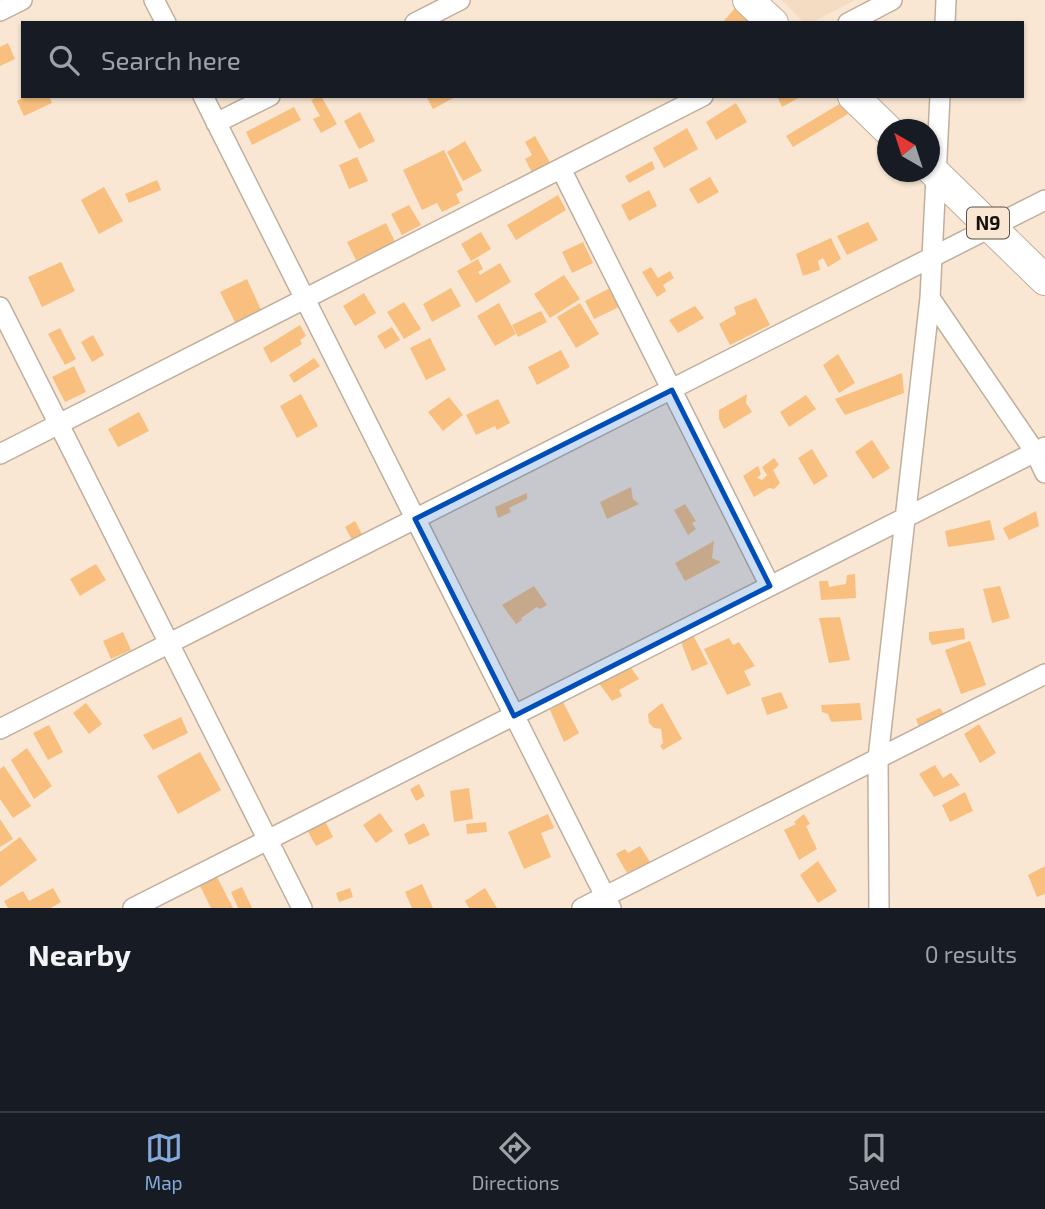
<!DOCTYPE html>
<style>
body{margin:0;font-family:"Exo 2",sans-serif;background:#20242c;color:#f1f3f6}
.compass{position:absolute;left:877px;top:119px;width:63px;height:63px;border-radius:50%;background:#171b24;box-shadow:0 2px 5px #0004;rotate:321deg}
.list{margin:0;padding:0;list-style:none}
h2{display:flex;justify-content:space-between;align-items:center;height:91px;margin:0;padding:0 28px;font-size:30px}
h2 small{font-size:23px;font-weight:400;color:#9ea1a6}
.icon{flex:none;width:38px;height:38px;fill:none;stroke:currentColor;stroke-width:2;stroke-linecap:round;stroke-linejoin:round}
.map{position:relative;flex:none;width:1045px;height:908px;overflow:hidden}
.search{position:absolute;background:#171b24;box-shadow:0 2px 5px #0004;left:21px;right:21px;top:21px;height:77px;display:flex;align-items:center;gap:18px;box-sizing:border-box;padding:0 24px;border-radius:0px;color:#9ea1a6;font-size:26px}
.sheet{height:203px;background:#171b24}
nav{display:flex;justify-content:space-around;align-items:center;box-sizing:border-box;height:98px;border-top:2px solid #363941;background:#171b24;font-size:19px;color:#9ea1a6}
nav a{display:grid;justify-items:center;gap:4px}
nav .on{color:#85a9da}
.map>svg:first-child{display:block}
.built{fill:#f3dcc2}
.building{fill:#f8bf7f}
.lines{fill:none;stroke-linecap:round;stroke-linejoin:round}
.minor-casing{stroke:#c0af9c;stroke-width:22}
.primary-casing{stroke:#c0af9c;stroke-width:32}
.minor{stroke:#fff;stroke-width:19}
.primary{stroke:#fff;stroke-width:30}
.marked{fill:#014eb8;fill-opacity:0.2;stroke:#014eb8;stroke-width:5;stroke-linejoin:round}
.labels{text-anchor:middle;stroke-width:5;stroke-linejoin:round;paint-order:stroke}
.shield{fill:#f9e7d4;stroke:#5a5046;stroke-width:2}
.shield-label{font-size:19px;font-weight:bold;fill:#161009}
</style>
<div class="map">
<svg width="1045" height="908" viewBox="0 0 1045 908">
<rect width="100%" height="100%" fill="#f9e7d4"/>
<path class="built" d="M782,0H855L811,23H804Z"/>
<path class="building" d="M736,7L754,23H722Z
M8,43L15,59L0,66V47Z
M26,96H49L52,103L24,116L17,101Z
M319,96H321L337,124L321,133L313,119L320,116L311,100Z
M426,96H457L433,109Z
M777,96H802L782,107Z
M736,103L747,122L716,140L706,122Z
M841,103L848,114L793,147L786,136Z
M294,107L301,120L252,145L246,132Z
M360,112L375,141L359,149L344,121Z
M687,128L698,149L664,168L653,148Z
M535,136L552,166L534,176L525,159L532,155L525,142Z
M465,141L482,171L463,181L447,152Z
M444,150L463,190L456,194L460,203L442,212L437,203L422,210L403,170Z
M357,157L368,181L349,189L339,165Z
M652,161L655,169L629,183L625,176Z
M710,177L719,192L698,204L689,189Z
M157,180L161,190L129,203L125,194Z
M104,187L123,221L99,234L81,200Z
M649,190L657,206L629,221L621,205Z
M558,195L566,210L516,240L507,225Z
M409,205L421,225L402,235L391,214Z
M868,222L878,240L847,255L837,236Z
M386,223L395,242L356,260L347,242Z
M481,232L491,249L471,261L461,244Z
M831,238L841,259L828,267L823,258L818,261L820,270L803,276L796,254Z
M583,242L593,263L572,273L562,252Z
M478,259L483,269L478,272L480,275L500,263L511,282L476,303L457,271Z
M61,262L75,291L42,307L28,277Z
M651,267L658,278L670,271L674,278L663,285L666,291L657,297L642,272Z
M564,275L580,299L550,318L534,294Z
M247,279L262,312L236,324L220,292Z
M451,288L461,306L432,322L423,304Z
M610,288L619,307L594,319L585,301Z
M364,293L376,313L355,326L343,306Z
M756,298L770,325L730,345L719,324L736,314L734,307Z
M404,302L421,329L404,339L387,312Z
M499,303L516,334L495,346L477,316Z
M580,303L599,334L576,348L557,317Z
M695,306L704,318L678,333L669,320Z
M541,311L547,322L518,337L512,325Z
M300,325L306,336L300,340L302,344L271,363L263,348Z
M392,327L400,340L385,349L377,336Z
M60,328L76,359L65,365L48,334Z
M93,335L104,355L92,362L81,342Z
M430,338L446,370L426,380L410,348Z
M561,350L570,367L537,385L528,367Z
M838,354L855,383L839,393L823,365Z
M314,358L320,366L294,383L289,375Z
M74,366L86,392L65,402L52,377Z
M902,373L904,393L845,415L835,399Z
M301,394L318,426L297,438L280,406Z
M747,394L746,403L752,412L724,429L719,419V410Z
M806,395L816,409L789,427L780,412Z
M449,397L463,415L443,431L428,412Z
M498,399L510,423L497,430L495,426L476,435L466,415Z
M139,412L149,431L118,447L108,429Z
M872,440L890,468L873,479L855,452Z
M812,449L828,476L814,485L798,458Z
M774,458L779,465L773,470L780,483L774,489L769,488L754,497L743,476L758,466L761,474L757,478L762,480L767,475L762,467Z
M631,487L633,499L639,504L607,519L600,502Z
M527,493V499L509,508L511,512L498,518L495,507Z
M685,504L696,521L692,523L696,529L688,535L674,510Z
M1036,511L1039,526L1009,540L1003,528Z
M990,520L995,540L948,547L945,531Z
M355,521L362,534L352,540L345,527Z
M714,541L712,558L721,562L685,581L675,563Z
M96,564L106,580L80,596L70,579Z
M855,574L856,598L821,600L819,581H828L829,587L846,584L847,575Z
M534,586L547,605L540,609L537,607L521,618L522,620L516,624L502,605Z
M1000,586L1010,618L992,623L983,589Z
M840,617L850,660L829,663L819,618Z
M964,628L965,639L932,645L929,639V632Z
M123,632L131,650L111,659L103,641Z
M693,635L708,664L692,671L681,642Z
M729,638L733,645L739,642L755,666L744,671L751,685L727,695L704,649Z
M970,641L986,685L961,694L945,650Z
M629,665L639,679L619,690L622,696L612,701L598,682Z
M781,692L788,708L767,715L761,698Z
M563,702L579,733L564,742L550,710Z
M86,703L102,724L89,734L73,713Z
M662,703L682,739L663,750L660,746L663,743L661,729L654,728L649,723L648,714Z
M860,703L862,720L831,722L828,714L822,712L821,705Z
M940,708L944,714L919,727L916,719Z
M181,717L188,733L153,750L143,735Z
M979,724L996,753L980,763L964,734Z
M49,725L63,752L48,760L33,733Z
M27,748L52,786L34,799L11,760Z
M200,752L221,790L178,814L157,776Z
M935,765L943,778L951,773L960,785L934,797L919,774Z
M4,766L31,806L13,818L0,799V769Z
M419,784L425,796L416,801L410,789Z
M469,788L473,819L454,822L450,791Z
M965,792L973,811L950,822L942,805Z
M380,813L393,831L376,843L363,825Z
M548,814L554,828L541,833L551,857L524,869L508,832Z
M804,814L810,824L806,826L817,849L799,860L784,830L796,824L794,822Z
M0,819L13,839L0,847Z
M325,821L333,837L316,846L307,830Z
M486,822L487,832L467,834L466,824Z
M424,823L430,835L409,845L404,834Z
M20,837L37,860L0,887V852Z
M640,846L650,862L627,873L616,854L625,849L628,853Z
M818,861L837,891L818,903L800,875Z
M1045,866V894L1037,897L1028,875Z
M217,877L233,908H211L200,886Z
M422,884L433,908H412L405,892Z
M242,887L252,908H238L231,892Z
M53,888L61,902L51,908H8L4,901L23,891L29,901Z
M350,888L353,897L339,902L336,893Z
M485,888L497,908H469L465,901Z"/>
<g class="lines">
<defs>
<path id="minor" d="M154,0L166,23
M0,11L22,0
M415,23L460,0
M848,23L892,0
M945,23L946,0
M203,96L611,908
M216,123L270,96
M561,169L770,586
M930,298L1035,452L1045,473
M0,307L302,908
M0,454L703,96
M0,729L1045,200
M133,908L1045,447
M582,908L1045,674
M879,908L878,758L930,298L940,96"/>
<path id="primary" d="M748,0L773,23
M853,96L888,130
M930,168L1045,280"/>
</defs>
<use href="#minor" class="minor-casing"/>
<use href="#primary" class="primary-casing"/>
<use href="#minor" class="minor"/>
<use href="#primary" class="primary"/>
</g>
<path class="marked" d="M672,390L770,586L514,716L415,519Z"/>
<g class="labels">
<rect class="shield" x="967" y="207.5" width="42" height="31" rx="5"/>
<g class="shield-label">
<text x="988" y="230">N9</text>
</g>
</g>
</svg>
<svg class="compass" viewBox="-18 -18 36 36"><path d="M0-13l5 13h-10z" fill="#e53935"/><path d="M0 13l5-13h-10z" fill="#9ea1a6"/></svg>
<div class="search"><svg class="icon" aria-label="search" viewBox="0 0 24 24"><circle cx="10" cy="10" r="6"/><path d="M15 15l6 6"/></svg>Search here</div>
</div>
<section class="sheet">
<h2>Nearby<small>0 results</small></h2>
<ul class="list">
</ul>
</section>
<nav>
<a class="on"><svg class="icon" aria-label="map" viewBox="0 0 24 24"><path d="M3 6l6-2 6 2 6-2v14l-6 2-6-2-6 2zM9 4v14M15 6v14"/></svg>Map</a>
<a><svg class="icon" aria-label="directions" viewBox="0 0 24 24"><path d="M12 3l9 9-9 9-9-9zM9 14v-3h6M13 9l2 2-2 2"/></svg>Directions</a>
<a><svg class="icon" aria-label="saved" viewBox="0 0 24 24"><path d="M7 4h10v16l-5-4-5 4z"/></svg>Saved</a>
</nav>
